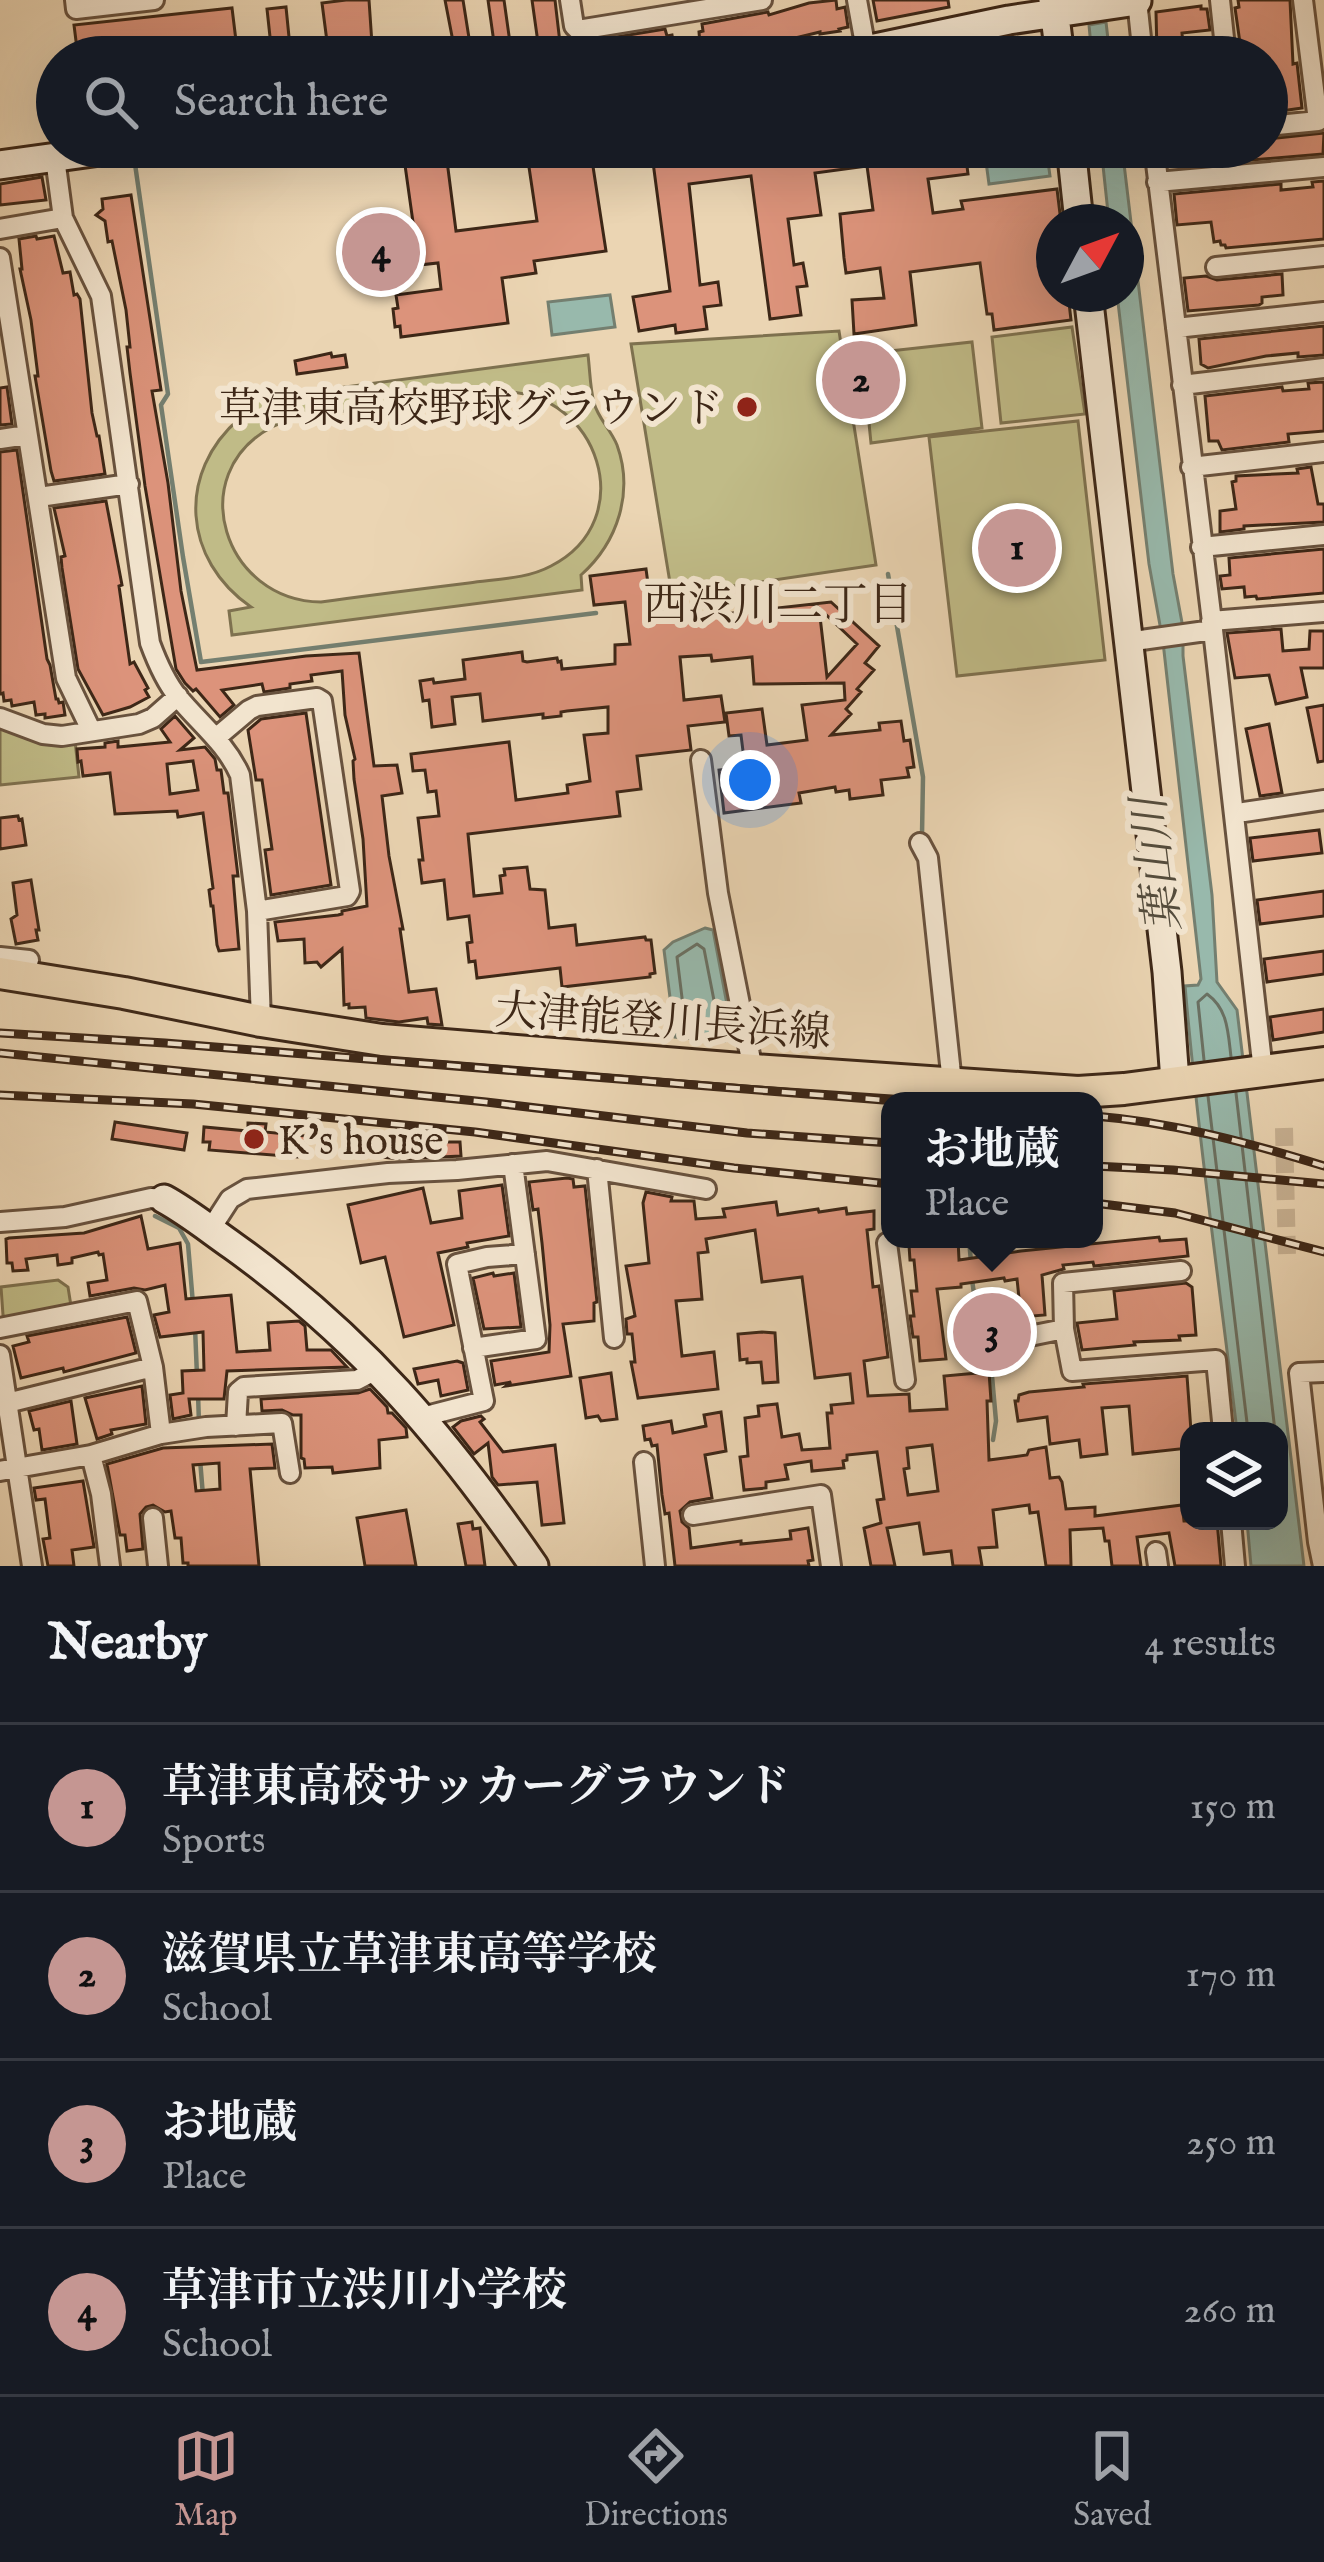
<!DOCTYPE html>
<meta charset="utf-8">
<style>
body{margin:0;font-family:"IM FELL English","Noto Serif JP",serif;background:#20242c;color:#f1f3f6}
.controls{position:absolute;right:36px;bottom:36px;display:grid;overflow:hidden;border-radius:24px;box-shadow:0 12px 48px #0002}
.controls button{width:108px;height:108px;display:grid;place-items:center;padding:0;border:0;border-bottom:3px solid #363941;background:#171b24;color:#f1f3f6;font:60px sans-serif}
.compass{position:absolute;left:1036px;top:204px;width:108px;height:108px;border-radius:50%;background:#171b24;box-shadow:0 12px 48px #0002;rotate:49deg}
.you{position:absolute;left:750px;top:780px;width:42px;height:42px;margin:-30px;border:9px solid #fff;border-radius:50%;background:#1a73e8;box-shadow:0 0 0 18px #1a73e833}
.badge{display:grid;place-items:center;width:78px;height:78px;border-radius:50%;background:#c59692;color:#111;font-size:39px;font-weight:700}
.pin{position:absolute;translate:-50% -50%;border:6px solid #fff;box-shadow:0 3px 12px #0006}
.popup{position:absolute;left:881px;top:1092px;width:222px;height:156px;box-sizing:border-box;display:grid;place-content:center;border-radius:24px;background:#171b24;filter:drop-shadow(0 3px 9px #0005);font-size:39px;white-space:nowrap;color:#9ea1a6}
.popup b{font-size:45px;color:#f1f3f6}
.popup::after{content:'';position:absolute;left:50%;top:100%;margin-left:-24px;border:24px solid transparent;border-top-color:#171b24}
.list{margin:0;padding:0;list-style:none}
h2{display:flex;justify-content:space-between;align-items:center;height:156px;margin:0;padding:0 48px;font-size:51px}
h2 small{font-size:39px;font-weight:400;color:#9ea1a6}
.list li{display:grid;grid-template-columns:78px 1fr auto;gap:36px;align-items:center;box-sizing:border-box;height:168px;padding:0 48px;border-top:3px solid #363941}
.list b{display:block;font-size:45px;white-space:nowrap}
.list p{margin:0;font-size:39px;white-space:nowrap;color:#9ea1a6}
.list em{font-size:39px;font-style:normal;color:#9ea1a6}
.icon{flex:none;width:66px;height:66px;fill:none;stroke:currentColor;stroke-width:2;stroke-linecap:round;stroke-linejoin:round}
.map{position:relative;flex:none;width:1324px;height:1566px;overflow:hidden}
.search{position:absolute;background:#171b24;box-shadow:0 12px 48px #0002;left:36px;right:36px;top:36px;height:132px;display:flex;align-items:center;gap:30px;box-sizing:border-box;padding:0 42px;border-radius:66px;color:#9ea1a6;font-size:45px}
.sheet{height:828px;background:#171b24}
nav{display:flex;justify-content:space-around;align-items:center;box-sizing:border-box;height:168px;border-top:3px solid #363941;background:#171b24;font-size:33px;color:#9ea1a6}
nav a{display:grid;justify-items:center;gap:6px}
nav .on{color:#c59692}
.map>svg:first-child{display:block}
.green{fill:#c0bb87;stroke:#7e714f;stroke-width:3;fill-rule:evenodd}
.water{fill:#98b9ac;stroke:#747f70;stroke-width:3}
.lines{fill:none;stroke-linecap:round;stroke-linejoin:round}
.shore{stroke:#6a7062;stroke-width:3}
.stream{stroke:#747f70;stroke-width:4.5}
.building{fill:#dc937b;stroke:#3d2717;stroke-width:3;fill-rule:evenodd}
.street-tunnel{stroke:#c8b294;stroke-width:18;stroke-dasharray:18 9;stroke-linecap:butt}
.street-casing{stroke:#68523e;stroke-width:24}
.secondary-casing{stroke:#3d2717;stroke-width:33}
.primary-casing{stroke:#3d2717;stroke-width:36}
.street{stroke:#f2e4ce;stroke-width:18}
.secondary{stroke:#f2e4ce;stroke-width:27}
.primary{stroke:#ebd5b3;stroke-width:30}
.rail-casing{stroke:#3d2717;stroke-width:9}
.rail{stroke:#f2e4ce;stroke-width:4.5;stroke-dasharray:14;stroke-linecap:butt}
.poi-dot{fill:#8f2418;stroke:#f2e4ce;stroke-width:4.5}
.labels{text-anchor:middle;stroke-width:12;stroke-linejoin:round;paint-order:stroke}
.poi-label{font-size:42px;fill:#3d2717;stroke:#f2e4ce;text-anchor:end}
.street-label{font-size:42px;fill:#3d2717;stroke:#f2e4ce}
.neighbourhood-label{font-size:45px;fill:#3d2717;stroke:#f2e4ce}
.water-label{font-size:45px;font-style:italic;fill:#544c3c;stroke:#f2e4ce}
</style>
<div class="map">
<svg width="1324" height="1566" viewBox="0 0 1324 1566">
<rect width="100%" height="100%" fill="#ebd5b3"/>
<filter id="stains"><feTurbulence type="fractalNoise" baseFrequency=".00167" numOctaves="4"/><feColorMatrix values="0 0 0 0 .2 0 0 0 0 .09 0 0 0 0 .02 0 0 0 .5 -.17"/></filter>
<radialGradient id="worn" r=".72"><stop offset=".6" stop-color="#630" stop-opacity="0"/><stop offset="1" stop-color="#630" stop-opacity=".3"/></radialGradient>
<path class="green" d="M1072,327L1085,414L1001,423L992,337Z
M839,331L876,565L672,595L631,344Z
M972,342L982,428L871,443L862,354Z
M588,355C590,371 590,388 594,403C598,418 611,430 617,445C634,492 618,542 581,575L582,590L232,635L229,611L251,607C183,560 176,473 240,418L238,401ZM502,392C599,391 641,520 551,566C527,579 497,579 469,583C420,589 371,595 321,602C224,601 183,474 272,427C296,414 327,414 354,410C403,404 452,398 502,392Z
M1078,421L1105,660L957,676L929,437Z
M0,726C26,738 46,742 75,741L79,777L0,785Z
M58,1280L68,1287L71,1306L10,1322L3,1315L1,1287Z"/>
<path class="water" d="M1106,22L1110,57H1092L1089,25Z
M984,147H1046L1050,176L989,184Z
M1101,147H1122L1173,574L1183,628V656L1212,895L1217,982L1237,1010L1304,1566H1251L1247,1521H1279V1431H1237C1219,1283 1198,1135 1185,986L1198,985L1201,979L1163,642L1149,564L1117,294H1126V222H1109Z
M610,295L615,327L552,335L548,302Z
M705,928L713,930L732,1031L725,1041L675,1037L664,950L673,942Z"/>
<g class="lines">
<path class="shore" d="M697,944L704,949L718,1021L713,1028L690,1026L685,1022L677,957Z
M1204,1060L1198,1002L1207,994C1228,1009 1228,1032 1231,1057
M1236,1093L1275,1431
M1208,1096L1248,1431"/>
<path class="stream" d="M257,147L135,164L168,394L161,405L183,557L201,662L596,613
M888,574L923,777L922,835
M155,1216L179,1228L188,1244L193,1304
M969,1239L971,1262
M972,1280L978,1320L985,1338
M195,1327L197,1376
M990,1354L996,1421L993,1440
M198,1393L199,1424
M200,1459L203,1496"/>
</g>
<path class="building" d="M346,0H369L372,44L415,38L418,57H395V54L329,57L322,3Z
M445,0H463L472,57H456Z
M488,0H504L512,57H496Z
M532,0H555L560,43H580L665,29L667,36L672,35L676,57H540Z
M836,0L837,9L845,7L848,27L839,29L840,31L820,34V32L729,54L728,45L710,48L709,43L700,44L699,32L703,31L702,24L768,12L769,15L809,3Z
M873,0H948L949,7L877,21Z
M1238,0H1290L1293,64L1297,63L1302,108L1281,111L1280,103L1267,105V57H1242L1235,8L1239,7Z
M1201,6V9H1207L1210,30L1182,33L1184,57H1162L1161,53H1157L1156,12Z
M286,7L291,57H246V49L271,46L267,9Z
M232,8L238,57H78L74,25Z
M1034,42L1036,57H1009L1007,45Z
M1324,133L1323,154L1181,166V162L1170,163L1168,147H1267V139Z
M526,147H590L606,251L534,261L536,273L502,278L508,323L401,337L400,326L395,327L393,309L398,308L396,295L441,289L438,263L419,265L404,158L446,153L456,231L537,221Z
M651,147H682L683,151L716,147H780L782,164L827,158L825,147H944L945,154L965,151L968,174L928,179L933,213L963,209L961,201L1057,189L1061,222H1054V294H1068L1071,320L994,330L992,314H987L980,263L910,272L916,325L854,334L852,300L884,298L880,268L846,273L844,258L840,214L873,210L867,166L815,173L821,215L788,219L794,265L803,263L807,286L797,287L801,315L770,319L751,176L689,184L700,285L718,282L721,305L704,307L707,329L676,333L675,325L639,331L633,297L670,291Z
M42,177L46,200L0,205V184Z
M1324,181V239L1226,248L1225,245H1221L1220,241L1214,242L1211,222L1177,225L1174,194L1281,184V190L1313,187L1312,182Z
M131,195L161,390L152,391L168,483L181,591L197,670L306,656L359,653L374,766L397,765L402,793L382,796L389,856L403,929H400L409,992L436,989L442,1025L428,1024L427,1018L399,1022L366,1018L365,1007L349,1008V1004L344,1005L342,949L321,967L317,962L305,963L304,939L278,941L275,922L338,915L342,914V911L367,906L363,839L354,779L353,761L355,759L345,715L342,671L311,675L312,681L290,684V688L264,692L262,684L222,690L234,705L220,717L196,689L193,691L185,683L176,669L145,486L130,373L127,347H130L126,310L112,241L108,242L105,221L96,215L103,209L102,199Z
M36,236L37,239L54,236L63,273L70,272L74,295L77,294L80,299L92,413L97,436H99L105,474L54,481L51,471L35,376H38L31,320L20,269H22L19,239Z
M1282,274L1283,295L1262,297V303L1259,305L1188,311L1184,278L1206,276L1217,280Z
M1324,326V355L1298,357V353L1266,356L1208,368L1201,364L1199,339Z
M331,353L332,357L345,355L347,367L297,374L295,361Z
M1324,382V431L1288,434L1289,442L1222,450L1218,441H1209L1205,396L1282,387L1283,391L1309,389L1308,383Z
M7,387L12,424L0,425V388Z
M17,450L47,659L50,665L56,699H58L59,703L63,702L65,715L45,718V714L36,715L34,702L12,706L11,700L4,701L3,693L0,694V452Z
M1311,467L1318,504H1324V522L1244,526V529L1220,532V511L1236,509L1232,482L1236,481V476L1298,473L1297,469Z
M106,501L122,585L119,586L130,664L134,662L148,688L145,690L149,697L130,707L103,715L78,669L62,568L61,557L65,556L54,508Z
M1324,549V593L1257,599L1256,596L1245,597L1244,587L1222,589L1220,576L1230,575L1229,558Z
M646,569L652,613L697,609L698,617L831,602L879,646L865,663L874,670L857,689L861,692L846,709L851,714L831,735L880,730L879,723L901,721L904,741L910,740L914,767L907,768L909,777L881,780L883,795L850,799L849,790L836,792L835,787L799,793L801,803L724,813L719,770L745,767L741,735L729,736L726,713L762,709L767,745L807,740L802,705L845,700L844,683L754,684L752,657L712,661L711,655L680,657L684,700L721,696L725,722L688,726L691,750L637,756L641,789L617,792L620,816L468,834L474,896L502,893L500,876L505,875L504,869L527,867L530,889L545,890L549,928L575,925L577,945L645,937L646,940H651L655,973L650,974V977L562,987L560,968L477,978L475,961L469,962L467,943L472,942L469,916L448,919L444,880L422,883L419,860H423L418,818L439,816L436,791L428,792L425,770L413,771L411,754L509,742L516,800L568,793L567,785L590,781L584,735L608,733V707L567,711L561,712V716L543,718V714L483,721L480,694L452,697L455,724L432,727L429,700L423,701L420,681L433,679L434,683L465,679L463,660L522,652L523,661L527,662L557,658L558,662L561,661L562,669L615,664V645L630,644L625,602L594,605L590,576ZM819,608L857,644L827,677Z
M1281,629L1283,651L1309,649L1310,631H1324V668H1301L1307,697L1276,704L1269,675L1235,678L1227,633Z
M1324,705V761L1318,762L1307,708Z
M306,713L331,885L271,895L265,850L272,849L262,780H256L248,730L261,719Z
M175,716L194,738L180,750L205,747L215,759L217,770H221L224,793H228L238,876H233L239,949L219,951L217,945L213,906H211L209,890L213,888L203,813L178,817L177,811L115,814L110,773L83,776L81,761L78,762L77,749L105,747V743L118,741V747L170,742L161,729ZM193,761L198,790L170,794L167,764Z
M1269,724L1282,793L1260,796L1246,729Z
M18,816L19,820L22,819L26,845L0,849V818Z
M1319,830L1322,853L1253,861L1250,838Z
M31,880L39,930H36L38,940L16,944L11,919L17,915L13,883Z
M1324,891V916L1260,924L1257,900Z
M1324,951V974L1267,982L1264,959Z
M1324,1009V1032L1273,1040L1270,1017Z
M115,1122L187,1133L184,1150L112,1139Z
M248,1123L266,1124L265,1132L306,1136L304,1151L297,1150V1157L209,1150L210,1142H203L204,1127L248,1131Z
M383,1134L428,1138V1142H460L461,1156L399,1159L381,1157Z
M567,1178L573,1179L574,1187L585,1186L597,1302L594,1303V1321L563,1324L571,1376L506,1386L511,1382L495,1385L491,1361L549,1352L550,1325L542,1243L538,1209L533,1210L529,1182Z
M502,1185L509,1236L467,1243L468,1247L438,1253L454,1325L404,1337L385,1257L361,1263L348,1205L423,1188L431,1223L462,1218L459,1191Z
M646,1192L672,1197L671,1201H694L696,1219L725,1217L723,1209L776,1202L778,1215L818,1209L819,1212L846,1208L847,1214L874,1211V1229L867,1230L873,1287L879,1286L888,1357L864,1361L868,1396L909,1394L910,1411L947,1409L944,1376L989,1372L991,1401H987L989,1460L1027,1455L1029,1450L1046,1447L1050,1478L1059,1477L1062,1482L1066,1509L1095,1507V1516L1182,1505L1184,1521H1217L1221,1566H1175L1169,1533L1137,1537L1141,1566H1112L1109,1541H1105L1103,1528L1070,1530L1071,1566H1046L1038,1512L1030,1513L1029,1505L993,1510L997,1547L979,1548L982,1566H953L951,1551L924,1554L919,1523L887,1528L895,1566H871L864,1528L881,1523L877,1500L884,1499L877,1452L847,1455V1460L843,1461L844,1468L812,1471L811,1461L785,1465L788,1479L766,1482V1488L744,1490L740,1457L748,1456L745,1418L759,1416L758,1406L777,1404L782,1437L799,1434L802,1450L830,1448L827,1413H832L831,1405L853,1403L850,1374L815,1378L802,1277L762,1282L755,1230L706,1239L708,1252L698,1253L702,1299L676,1301L682,1356L714,1352L718,1389L638,1398L631,1362H635L632,1334H627L626,1319L635,1316L626,1266L649,1263L643,1203ZM932,1445L938,1491L908,1495L904,1469L909,1468L907,1448Z
M141,1216L148,1249L180,1243L186,1299L231,1295L237,1352L270,1350L268,1323L299,1321L305,1326L307,1350H331L347,1367L227,1371L224,1399H189L191,1415L173,1419L170,1395L183,1393L182,1371L204,1370L203,1332L160,1337L154,1315L169,1312L165,1285L145,1290L134,1288L90,1296L88,1283L107,1280L103,1254L99,1255L98,1252L72,1258V1263L58,1265L57,1255L26,1259L28,1270L13,1271L12,1263H7L6,1239L9,1238L84,1233Z
M1159,1237L1160,1241L1186,1239L1188,1256L1094,1266L1093,1262L1063,1265L1064,1269L1042,1275L1045,1315L1021,1317L1017,1279L1005,1281L1004,1278L961,1284V1287L937,1289L946,1359L920,1361L918,1337H913L910,1316H914L911,1291H917L914,1260H910L909,1245L941,1242V1239H958L959,1260L1021,1251Z
M493,1273L494,1276L514,1273L521,1327L484,1329L473,1278Z
M1186,1283L1192,1287L1196,1335L1179,1336L1180,1340L1134,1342L1135,1345L1082,1350L1077,1323L1117,1319L1114,1291Z
M127,1317L136,1353L64,1372L63,1368L21,1378L13,1346L29,1342L27,1336Z
M762,1332L775,1333L778,1382L763,1383L761,1362L747,1363V1359L740,1360L738,1334Z
M457,1361L463,1363L468,1390L441,1396L438,1380L418,1384L414,1369Z
M611,1373L617,1419L601,1421L598,1416L586,1418L580,1378Z
M1187,1376L1191,1431L1189,1448L1133,1454L1129,1406L1102,1408L1107,1454L1081,1457L1079,1440L1050,1444L1047,1417L1018,1421L1015,1401H1018L1019,1395L1029,1392L1084,1387L1083,1384Z
M142,1386L146,1424L111,1430L112,1434L97,1439L85,1398Z
M370,1389L387,1407L388,1413H392L406,1428L407,1437L379,1440L380,1468L333,1473L332,1467L305,1468L304,1459L301,1458V1415H293L282,1410L262,1411L261,1399L358,1393Z
M71,1401L77,1444L42,1450L39,1429L34,1430L29,1411Z
M721,1412L726,1451L705,1455L712,1498L690,1502L680,1511L682,1522L689,1528L691,1548L741,1541V1544L791,1539L790,1531L808,1528L813,1560L808,1561L809,1566H675L669,1513L665,1514L662,1495L657,1445L652,1446L650,1439L645,1440L643,1426L671,1421L673,1433L706,1426L704,1415Z
M481,1416L484,1419L480,1422L503,1452L555,1445L564,1523L542,1525L537,1482L498,1485L492,1477L488,1443L474,1454L453,1427L461,1421Z
M272,1444L275,1468L250,1469L259,1566H188V1563H183L181,1538H175L171,1511L165,1512L153,1505L146,1507L140,1514L143,1549L127,1551L125,1535H120L107,1464L163,1448ZM219,1463L220,1489L196,1491L193,1465Z
M83,1481L94,1547L72,1550L74,1566H48L43,1539L50,1538L45,1499L36,1500L34,1488Z
M406,1510L416,1566H365L357,1518Z
M472,1522L473,1529L480,1528L485,1566H466L458,1524Z"/>
<g class="lines">
<path class="street-tunnel" d="M1284,1128L1287,1257"/>
<defs>
<path id="street" d="M75,0L76,9L154,0
M570,0L574,26L578,30L762,0
M857,0L866,50
M1137,0L1143,57
M1220,0L1226,57
M1267,126L1318,121L1303,0
M1154,147L1213,630L1263,1071
M55,158L63,218L101,296L150,643C157,662 165,681 178,697C199,723 226,743 240,775L257,911L261,1021
M1157,182L1324,167
M0,229L63,218
M0,258L66,678L91,730
M1216,267L1324,256
M1176,328L1324,312
M1182,385L1324,368
M0,439L27,435
M1191,467L1324,452
M39,497L129,484
M1201,547L1324,535
M1211,621L1324,612
M1127,642L1213,630
M0,718L43,734L62,736L139,724L153,718L178,696
M217,737L249,710L257,706L317,698L322,701L350,891L347,896L257,911
M701,760L718,893L753,1070
M1244,812L1324,800
M920,843L928,858L952,1083
M0,957L29,960
M597,1169L614,1338
M0,1222L65,1217L151,1198L164,1199
M210,1230L230,1199L247,1189L388,1173L457,1170L547,1161L706,1189
M887,1243L905,1380
M1181,1271L1063,1283L1064,1329L1072,1371L1216,1360L1223,1431
M0,1328L137,1301L153,1367L161,1434L91,1455L0,1471
M473,1348L536,1339L513,1164
M982,1349L1000,1342L1064,1329
M0,1355L32,1566
M7,1403L153,1367
M422,1417L484,1401L457,1264L487,1257L525,1254
M236,1426L238,1392L244,1387L357,1380L378,1369
M161,1434L206,1427L282,1423L290,1473
M91,1455L101,1494L110,1566
M644,1462L655,1566
M693,1515L821,1495L831,1566
M153,1518L158,1566
M1231,1521L1235,1566
M1156,1552L1158,1566
M1323,1566L1318,1542L1299,1373L1324,1372"/>
<path id="secondary" d="M1053,0L1060,57
M832,57L1009,20L1137,1
M1071,147L1079,222
M0,165L129,147
M1088,294L1167,972L1175,1081
M164,1199C188,1212 210,1230 233,1246C360,1337 446,1438 534,1566"/>
<path id="primary" d="M0,973L124,993L261,1021L382,1040L753,1070L1078,1092L1124,1089L1324,1063"/>
</defs>
<use href="#street" class="street-casing"/>
<use href="#secondary" class="secondary-casing"/>
<use href="#primary" class="primary-casing"/>
<use href="#street" class="street"/>
<use href="#secondary" class="secondary"/>
<use href="#primary" class="primary"/>
<defs>
<path id="rail" d="M0,1033L165,1043L896,1101
M0,1053L486,1102L747,1133L890,1143
M0,1095L193,1104L475,1132L734,1168L890,1184
M1094,1116C1172,1122 1250,1143 1324,1166
M1094,1166L1173,1170L1324,1184
M1094,1203L1175,1213L1324,1252"/>
</defs>
<use href="#rail" class="rail-casing"/>
<use href="#rail" class="rail"/>
</g>
<g class="poi-dot">
<circle cx="747" cy="407" r="12"/>
<circle cx="254" cy="1139" r="12"/>
</g>
<g class="labels">
<g class="poi-label">
<text x="723" y="422">草津東高校野球グラウンド</text>
<text x="278" y="1154" text-anchor="start">K's house</text>
</g>
<g class="street-label">
<text transform="translate(663 1020) rotate(4)" y="15">大津能登川長浜線</text>
</g>
<g class="neighbourhood-label">
<text x="778" y="619">西渋川二丁目</text>
</g>
<g class="water-label">
<text transform="translate(1155 865) rotate(-97)" y="16">葉山川</text>
</g>
</g>
<rect width="100%" height="100%" filter="url(#stains)"/>
<rect width="100%" height="100%" fill="url(#worn)"/>
</svg>
<div class="controls">
<button><svg class="icon" aria-label="layers" viewBox="0 0 24 24"><path d="M12 4l9 5-9 5-9-5zM3 14l9 5 9-5"/></svg></button>
</div>
<svg class="compass" viewBox="-18 -18 36 36"><path d="M0-13l5 13h-10z" fill="#e53935"/><path d="M0 13l5-13h-10z" fill="#9ea1a6"/></svg>
<div class="you"></div>
<div class="pin badge" style="left:1017px;top:548px">1</div>
<div class="pin badge" style="left:861px;top:380px">2</div>
<div class="pin badge" style="left:992px;top:1332px">3</div>
<div class="popup"><b>お地蔵</b>Place</div>
<div class="pin badge" style="left:381px;top:252px">4</div>
<div class="search"><svg class="icon" aria-label="search" viewBox="0 0 24 24"><circle cx="10" cy="10" r="6"/><path d="M15 15l6 6"/></svg>Search here</div>
</div>
<section class="sheet">
<h2>Nearby<small>4 results</small></h2>
<ul class="list">
<li><span class="badge">1</span><div><b>草津東高校サッカーグラウンド</b><p>Sports</p></div><em>150 m</em></li>
<li><span class="badge">2</span><div><b>滋賀県立草津東高等学校</b><p>School</p></div><em>170 m</em></li>
<li><span class="badge">3</span><div><b>お地蔵</b><p>Place</p></div><em>250 m</em></li>
<li><span class="badge">4</span><div><b>草津市立渋川小学校</b><p>School</p></div><em>260 m</em></li>
</ul>
</section>
<nav>
<a class="on"><svg class="icon" aria-label="map" viewBox="0 0 24 24"><path d="M3 6l6-2 6 2 6-2v14l-6 2-6-2-6 2zM9 4v14M15 6v14"/></svg>Map</a>
<a><svg class="icon" aria-label="directions" viewBox="0 0 24 24"><path d="M12 3l9 9-9 9-9-9zM9 14v-3h6M13 9l2 2-2 2"/></svg>Directions</a>
<a><svg class="icon" aria-label="saved" viewBox="0 0 24 24"><path d="M7 4h10v16l-5-4-5 4z"/></svg>Saved</a>
</nav>
